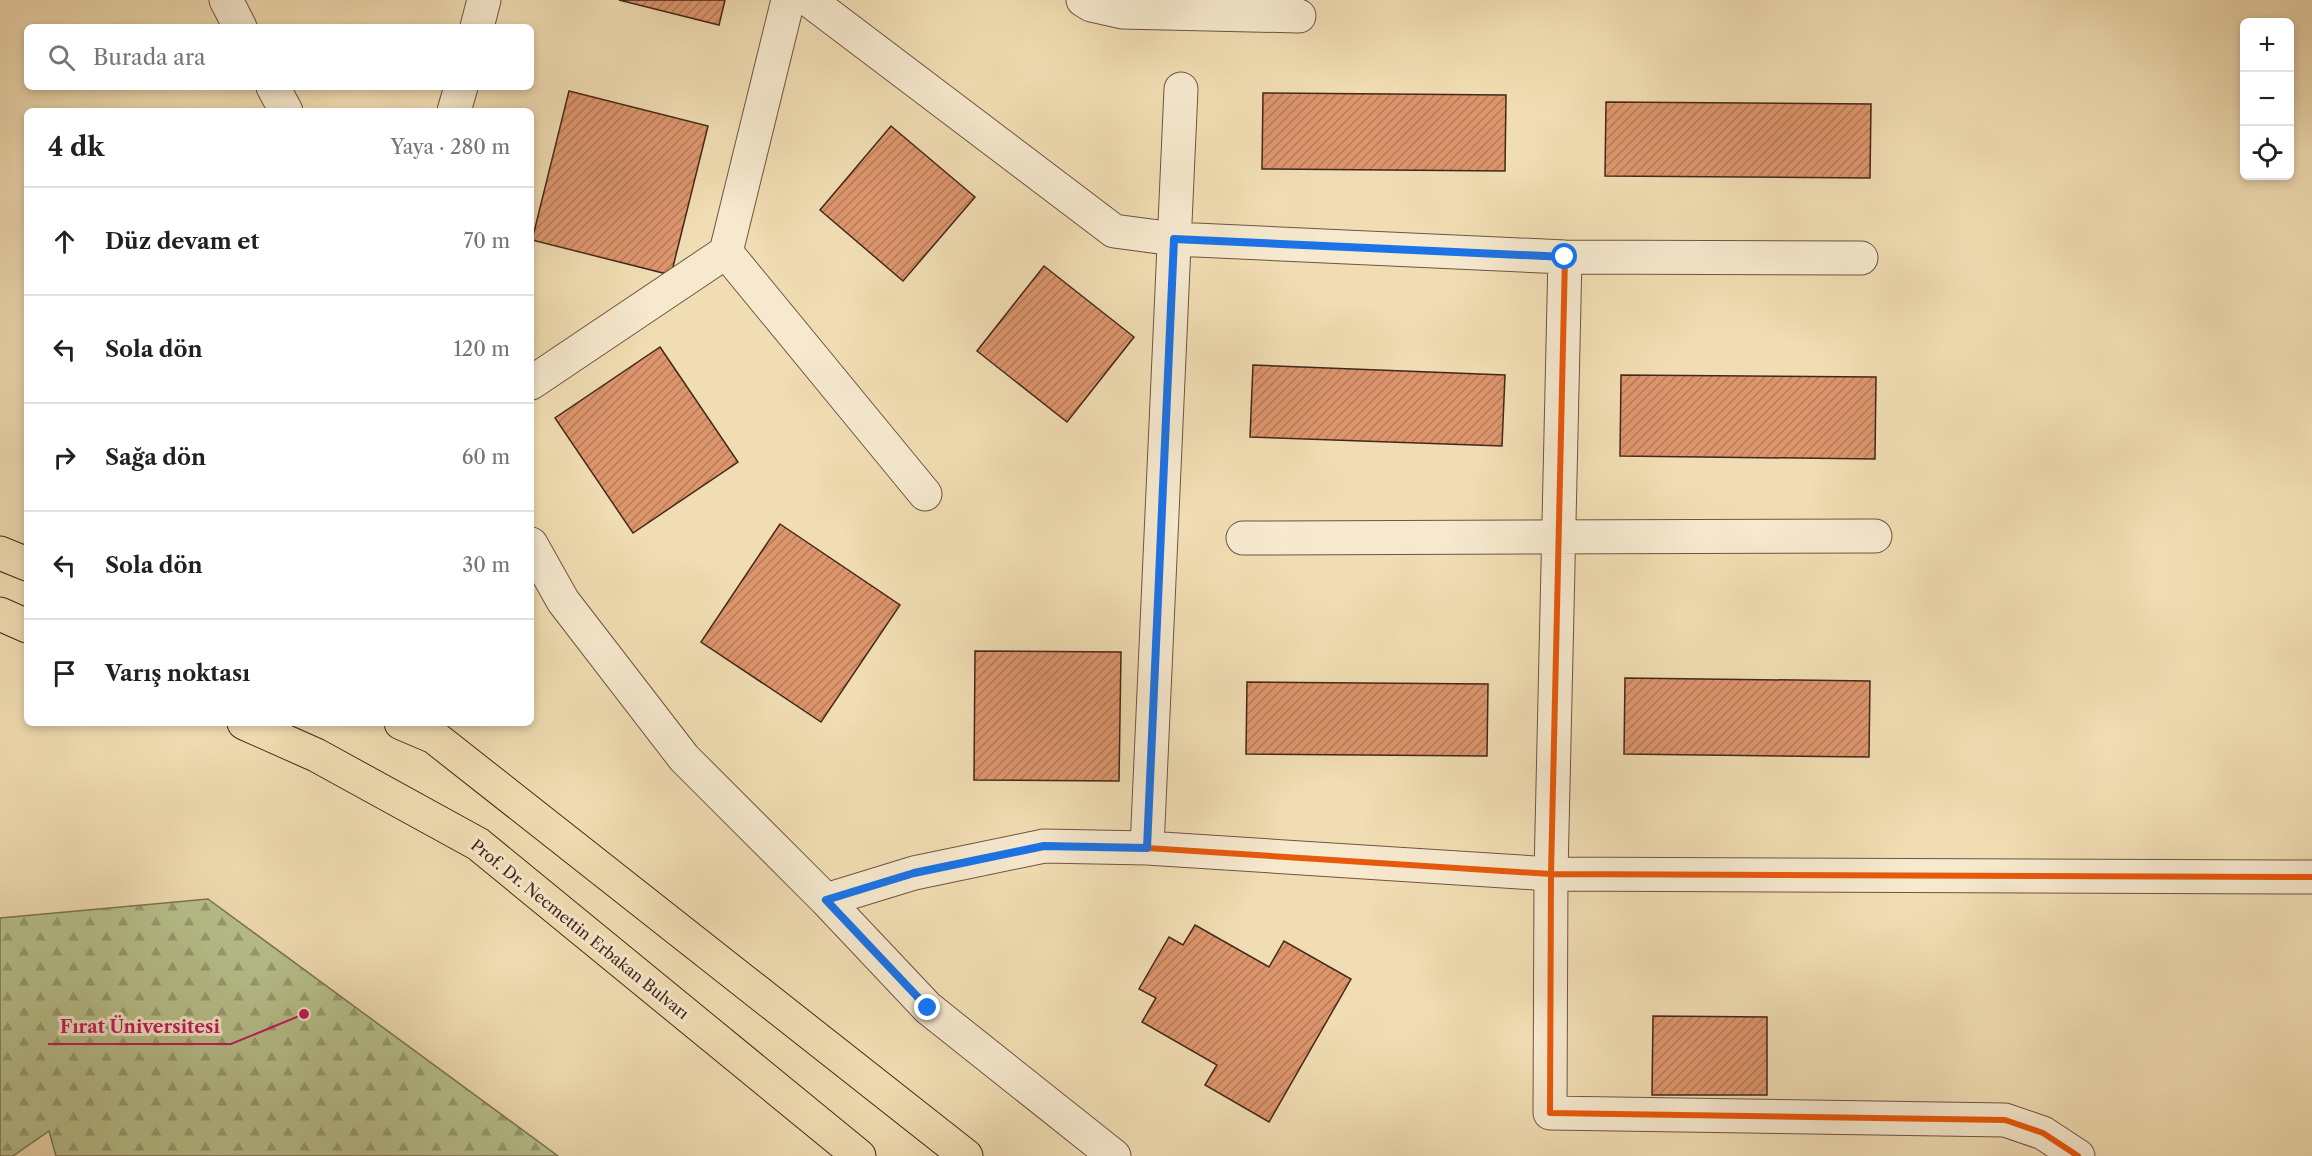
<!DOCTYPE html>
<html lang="tr">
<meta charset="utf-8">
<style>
body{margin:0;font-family:"Libre Caslon Text",serif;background:#f6f6f6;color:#202124}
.controls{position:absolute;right:18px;top:18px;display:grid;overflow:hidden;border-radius:9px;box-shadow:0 3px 9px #0003}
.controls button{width:54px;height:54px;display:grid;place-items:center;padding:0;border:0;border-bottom:2px solid #e0e0e0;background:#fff;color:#202124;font:30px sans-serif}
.stop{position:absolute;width:18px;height:18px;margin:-14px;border:4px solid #1a73e8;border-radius:50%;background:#fff}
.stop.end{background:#1a73e8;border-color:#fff;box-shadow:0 2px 6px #0008}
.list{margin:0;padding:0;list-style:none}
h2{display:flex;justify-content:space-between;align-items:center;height:78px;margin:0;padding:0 24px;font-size:26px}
h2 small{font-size:20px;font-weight:400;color:#757577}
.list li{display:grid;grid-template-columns:39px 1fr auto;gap:18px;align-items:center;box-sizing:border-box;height:108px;padding:0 24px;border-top:2px solid #e0e0e0}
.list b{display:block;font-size:22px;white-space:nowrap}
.list em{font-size:20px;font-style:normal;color:#757577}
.icon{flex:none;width:33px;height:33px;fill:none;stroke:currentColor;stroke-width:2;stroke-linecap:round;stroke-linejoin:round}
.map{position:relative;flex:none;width:2312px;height:1156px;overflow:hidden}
.search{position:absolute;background:#fff;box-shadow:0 3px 9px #0003;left:24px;top:24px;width:510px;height:66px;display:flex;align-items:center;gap:15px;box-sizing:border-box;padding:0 21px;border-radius:9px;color:#757577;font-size:22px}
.panel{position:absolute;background:#fff;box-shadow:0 3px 9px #0003;left:24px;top:108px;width:510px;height:618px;border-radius:9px}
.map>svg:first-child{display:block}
.forest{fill:url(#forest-firs);stroke:#7e7454;stroke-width:1.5}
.building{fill:url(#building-hatch);stroke:#44271b;stroke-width:1.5}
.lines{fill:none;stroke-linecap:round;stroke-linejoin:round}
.minor-casing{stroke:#6f5441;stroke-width:35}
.major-casing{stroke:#44271b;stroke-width:35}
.minor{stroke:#f6e9ce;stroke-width:33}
.major{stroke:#f1ddb3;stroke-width:33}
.cycleway-casing{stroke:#f6e9ce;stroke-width:10}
.cycleway{stroke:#e8590c;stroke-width:6}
.route{stroke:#1a73e8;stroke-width:8}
.labels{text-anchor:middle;stroke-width:6;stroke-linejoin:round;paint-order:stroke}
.street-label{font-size:16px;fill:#44271b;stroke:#f6e9ce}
.leader{fill:none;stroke:#c2185b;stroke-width:2}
.callout-dot{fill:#c2185b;stroke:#f6e9ce;stroke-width:2}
.callout-label{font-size:18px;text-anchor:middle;font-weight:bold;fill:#c2185b;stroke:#f6e9ce;stroke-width:6;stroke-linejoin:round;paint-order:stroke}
</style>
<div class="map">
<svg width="2312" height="1156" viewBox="0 0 2312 1156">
<defs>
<pattern id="forest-firs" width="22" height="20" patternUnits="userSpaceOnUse" patternTransform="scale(1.5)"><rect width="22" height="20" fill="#b8c28e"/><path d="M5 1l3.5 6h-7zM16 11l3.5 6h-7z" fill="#979e73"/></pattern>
<pattern id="building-hatch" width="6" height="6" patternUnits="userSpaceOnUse" patternTransform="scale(1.5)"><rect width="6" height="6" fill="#dd956c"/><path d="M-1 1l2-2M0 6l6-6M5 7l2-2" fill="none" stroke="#b57a58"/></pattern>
</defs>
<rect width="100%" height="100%" fill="#f1ddb3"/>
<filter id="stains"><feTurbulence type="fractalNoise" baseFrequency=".00333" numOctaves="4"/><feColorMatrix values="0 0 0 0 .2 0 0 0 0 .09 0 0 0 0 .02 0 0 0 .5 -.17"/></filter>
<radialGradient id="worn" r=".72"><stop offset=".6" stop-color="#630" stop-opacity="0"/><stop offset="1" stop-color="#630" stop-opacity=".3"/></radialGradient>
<path class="forest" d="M208,899L558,1156H56L49,1131L13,1156H0V918Z"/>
<path class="building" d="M619,0H725L719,25Z
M569,91L708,126L671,275L532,240Z
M1263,93L1506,95L1505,171L1262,169Z
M1606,102L1871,104L1870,178L1605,176Z
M891,126L975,197L903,281L820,210Z
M1044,266L1134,337L1067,422L977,351Z
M660,347L738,462L633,533L555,418Z
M1253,365L1505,375L1502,446L1250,437Z
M1621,375L1876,377L1875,459L1620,456Z
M780,524L900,605L821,722L701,642Z
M975,651L1121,652L1119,781L974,780Z
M1625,678L1870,681L1869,757L1624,754Z
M1247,682L1488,684L1487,756L1246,754Z
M1195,925L1269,967L1284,941L1351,979L1269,1122L1205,1085L1217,1065L1142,1022L1156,998L1139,989L1169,937L1183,945Z
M1653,1016L1767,1017V1095H1652Z"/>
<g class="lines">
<defs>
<path id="minor" d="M226,0L240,27
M788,0L726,252L925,494
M809,0L1114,231L1174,239L1565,257L1861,258
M1083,0L1091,5L1122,12L1299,16
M477,27L484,0
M273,87L286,111
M454,111L461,87
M1565,257L1551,874L1550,1113L2005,1120L2043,1133L2078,1156
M531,383L726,252
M1243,538L1875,536
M531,544L563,601L684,758L826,900L928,1008L1114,1156
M1147,848L1181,89
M826,900L914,873L1044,846L1147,848L1551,874L2312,877"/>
<path id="major" d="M0,553L27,564
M0,614L27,626
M244,723L316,755L478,844L859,1156
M401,723L434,737L966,1156"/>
</defs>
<use href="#minor" class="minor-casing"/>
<use href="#major" class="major-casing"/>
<use href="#minor" class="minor"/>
<use href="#major" class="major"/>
<defs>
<path id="cycleway" d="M1565,257L1551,874L1550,1113L2005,1120L2043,1133L2078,1156
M826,900L914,873L1044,846L1147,848L1551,874L2312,877"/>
</defs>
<use href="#cycleway" class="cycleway-casing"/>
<use href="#cycleway" class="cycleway"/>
</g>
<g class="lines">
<path class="route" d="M928,1008L826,900L914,873L1044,846L1147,848L1174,239L1565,257"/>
</g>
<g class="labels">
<g class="street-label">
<text transform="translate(580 929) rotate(39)" y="6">Prof. Dr. Necmettin Erbakan Bulvarı</text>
</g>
</g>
<path class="leader" d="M304 1014L231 1044H48"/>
<circle class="callout-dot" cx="304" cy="1014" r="6"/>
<g class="callout-label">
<text x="140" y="1033">Fırat Üniversitesi</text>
</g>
<rect width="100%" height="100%" filter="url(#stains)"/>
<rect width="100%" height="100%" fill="url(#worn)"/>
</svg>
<div class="controls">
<button>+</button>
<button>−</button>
<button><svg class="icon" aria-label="locate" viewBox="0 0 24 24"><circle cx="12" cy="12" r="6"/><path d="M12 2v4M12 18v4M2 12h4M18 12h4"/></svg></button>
</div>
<div class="stop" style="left:1565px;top:257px"></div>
<div class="stop end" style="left:928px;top:1008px"></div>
<div class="search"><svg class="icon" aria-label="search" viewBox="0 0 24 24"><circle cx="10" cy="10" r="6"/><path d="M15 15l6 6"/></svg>Burada ara</div>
<section class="panel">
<h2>4 dk<small>Yaya · 280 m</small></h2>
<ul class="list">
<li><svg class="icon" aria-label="ahead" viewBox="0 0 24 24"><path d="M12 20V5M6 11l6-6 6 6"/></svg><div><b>Düz devam et</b></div><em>70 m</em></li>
<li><svg class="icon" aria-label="left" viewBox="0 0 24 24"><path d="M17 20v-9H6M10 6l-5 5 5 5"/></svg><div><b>Sola dön</b></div><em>120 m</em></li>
<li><svg class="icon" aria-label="right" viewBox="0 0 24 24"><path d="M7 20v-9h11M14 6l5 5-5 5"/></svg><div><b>Sağa dön</b></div><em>60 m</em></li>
<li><svg class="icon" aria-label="left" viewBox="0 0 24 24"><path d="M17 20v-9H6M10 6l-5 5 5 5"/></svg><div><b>Sola dön</b></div><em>30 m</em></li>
<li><svg class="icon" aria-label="arrive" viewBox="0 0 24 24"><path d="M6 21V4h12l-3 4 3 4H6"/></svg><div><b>Varış noktası</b></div></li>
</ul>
</section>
</div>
